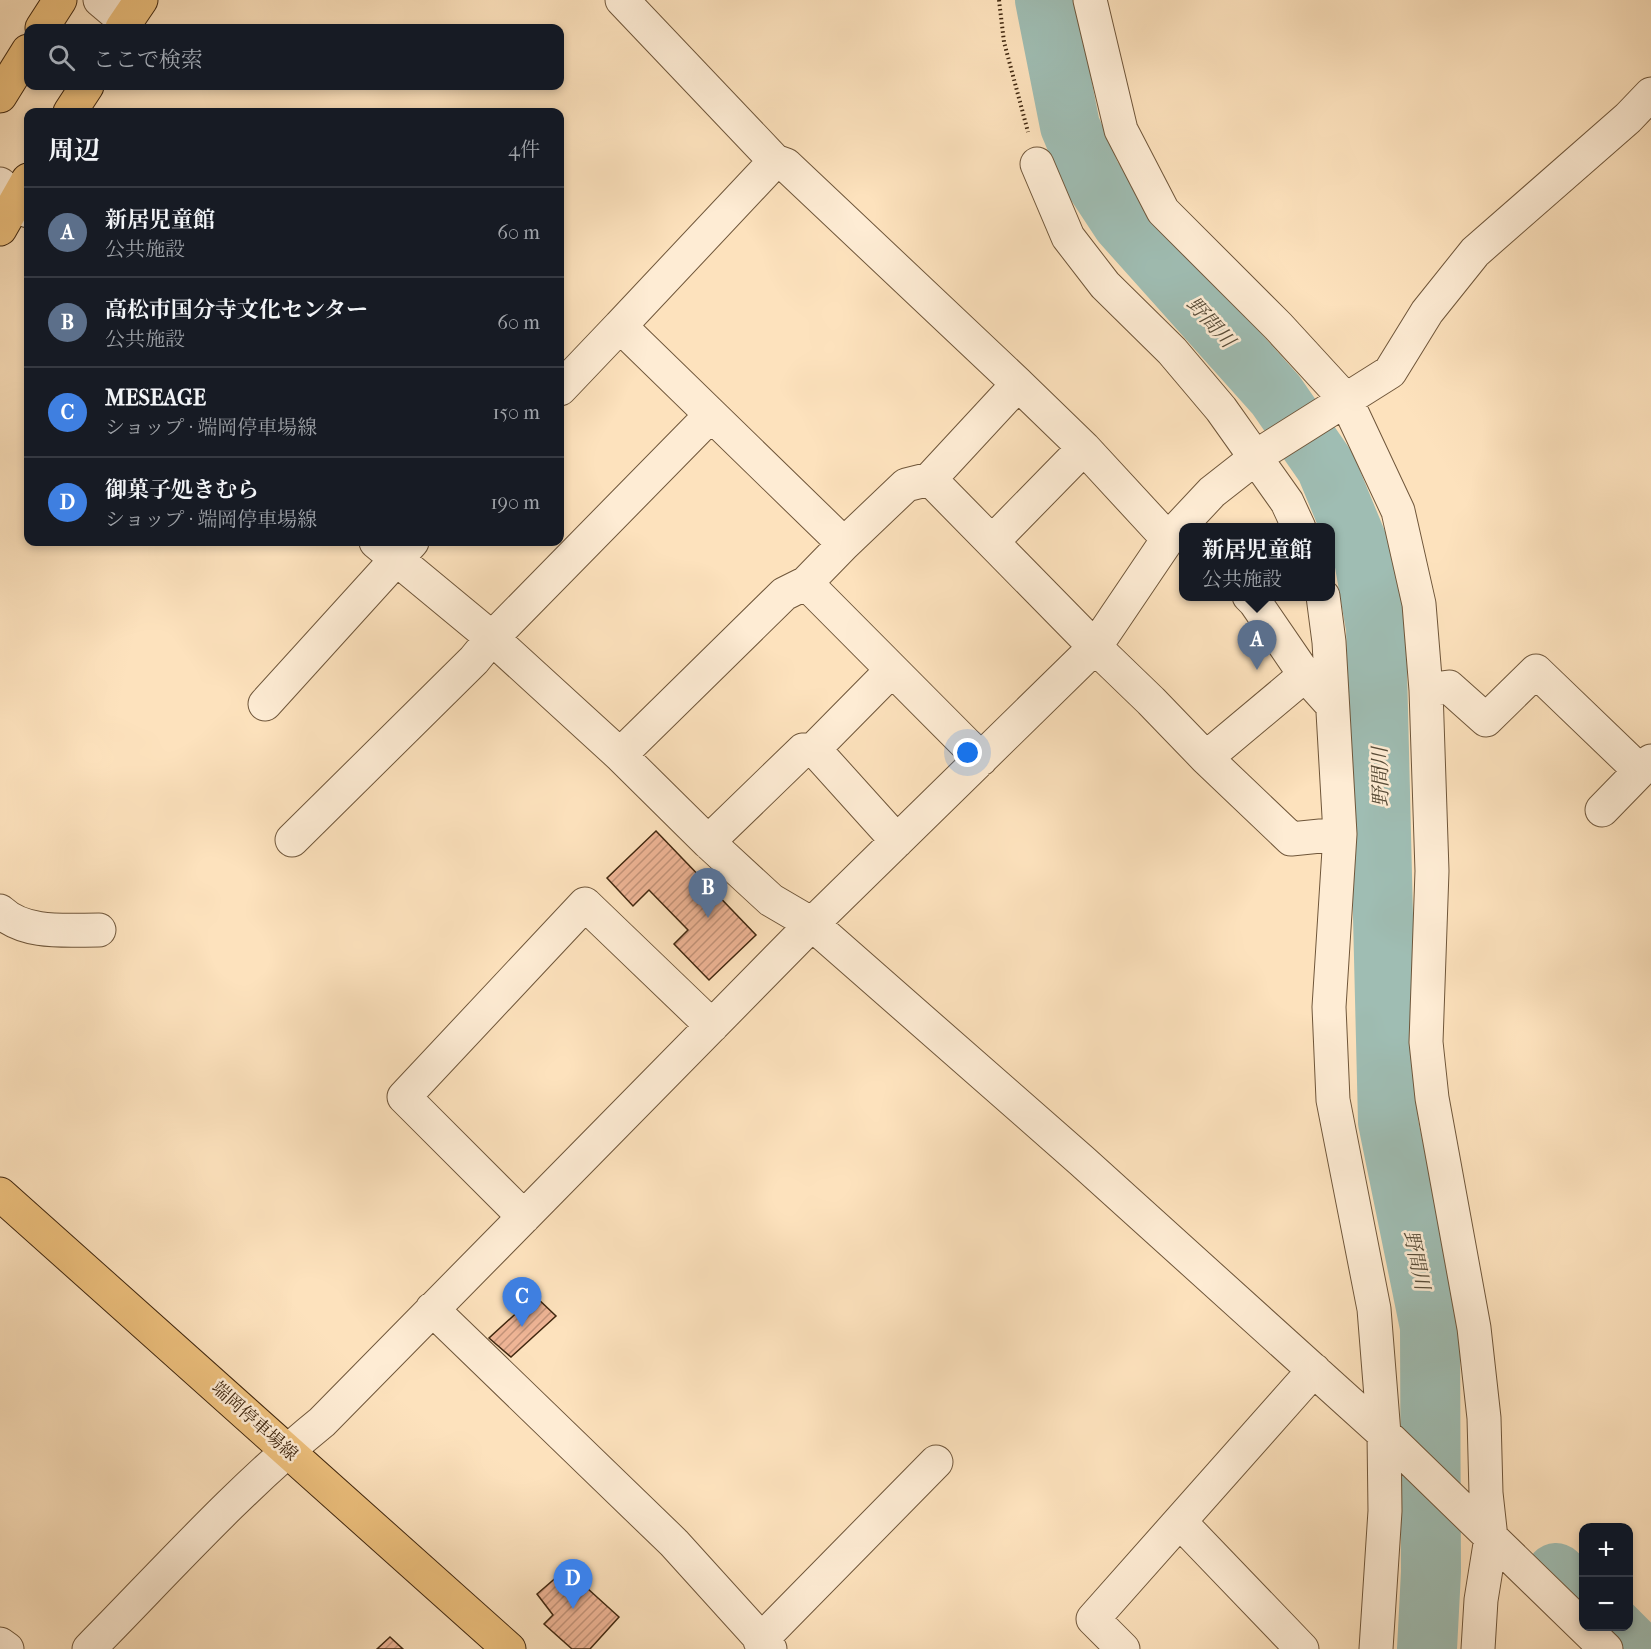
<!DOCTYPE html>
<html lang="ja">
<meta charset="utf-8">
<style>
body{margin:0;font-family:"IM FELL French Canon","Noto Serif JP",serif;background:#242831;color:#f1f3f6}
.controls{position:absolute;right:18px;bottom:18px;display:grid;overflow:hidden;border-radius:12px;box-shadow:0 3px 9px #0003}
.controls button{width:54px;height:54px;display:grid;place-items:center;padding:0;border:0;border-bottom:2px solid #363941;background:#171b24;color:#f1f3f6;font:30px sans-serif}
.you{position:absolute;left:968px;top:753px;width:21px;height:21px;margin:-15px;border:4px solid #fff;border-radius:50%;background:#1a73e8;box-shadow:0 0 0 9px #1a73e833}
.badge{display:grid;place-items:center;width:39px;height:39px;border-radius:50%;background:#c59692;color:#fff;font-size:20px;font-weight:700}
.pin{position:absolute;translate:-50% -50px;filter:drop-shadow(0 2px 3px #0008)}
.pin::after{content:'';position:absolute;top:32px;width:21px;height:18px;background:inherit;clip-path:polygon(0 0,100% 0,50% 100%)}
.popup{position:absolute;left:1179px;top:523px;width:156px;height:78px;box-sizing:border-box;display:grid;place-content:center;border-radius:12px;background:#171b24;filter:drop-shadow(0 2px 4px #0005);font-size:20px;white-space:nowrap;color:#9ea1a6}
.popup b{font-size:22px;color:#f1f3f6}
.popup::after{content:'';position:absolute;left:50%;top:100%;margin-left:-12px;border:12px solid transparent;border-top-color:#171b24}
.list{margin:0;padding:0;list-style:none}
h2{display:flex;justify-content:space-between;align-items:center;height:78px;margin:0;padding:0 24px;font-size:26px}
h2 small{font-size:20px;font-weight:400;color:#9ea1a6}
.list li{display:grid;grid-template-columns:39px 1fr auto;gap:18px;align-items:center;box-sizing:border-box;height:90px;padding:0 24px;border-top:2px solid #363941}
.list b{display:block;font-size:22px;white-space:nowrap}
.list p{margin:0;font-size:20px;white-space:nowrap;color:#9ea1a6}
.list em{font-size:20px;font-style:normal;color:#9ea1a6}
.icon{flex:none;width:33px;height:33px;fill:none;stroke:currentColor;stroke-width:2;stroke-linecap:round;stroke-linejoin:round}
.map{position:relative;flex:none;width:1651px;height:1649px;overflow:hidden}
.search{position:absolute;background:#171b24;box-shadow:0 3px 9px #0003;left:24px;top:24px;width:540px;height:66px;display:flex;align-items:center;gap:15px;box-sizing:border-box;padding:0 21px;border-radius:12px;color:#9ea1a6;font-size:22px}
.panel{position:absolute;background:#171b24;box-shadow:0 3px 9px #0003;left:24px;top:108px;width:540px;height:438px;border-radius:12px}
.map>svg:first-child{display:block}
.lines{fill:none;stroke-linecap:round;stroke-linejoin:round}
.river{stroke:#9fbdb3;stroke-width:60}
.building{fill:url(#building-hatch);stroke:#40270f;stroke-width:1.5}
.minor-casing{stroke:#6f563a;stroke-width:35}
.major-casing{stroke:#40270f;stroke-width:35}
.highway-casing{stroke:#40270f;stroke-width:35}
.path{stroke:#40270f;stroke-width:4;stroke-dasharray:1.5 3;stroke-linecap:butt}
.minor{stroke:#feecd4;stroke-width:33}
.major{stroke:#eec17e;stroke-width:33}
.highway{stroke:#eec17e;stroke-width:33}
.labels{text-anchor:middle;stroke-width:5;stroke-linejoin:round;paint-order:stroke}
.street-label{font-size:18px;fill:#40270f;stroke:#feecd4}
.water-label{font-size:20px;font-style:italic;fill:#584c38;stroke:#feecd4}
</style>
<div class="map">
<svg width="1651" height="1649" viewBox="0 0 1651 1649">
<defs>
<pattern id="building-hatch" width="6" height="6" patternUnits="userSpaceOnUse" patternTransform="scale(1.5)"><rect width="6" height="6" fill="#efb596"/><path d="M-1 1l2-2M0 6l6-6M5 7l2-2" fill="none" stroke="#c39379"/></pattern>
</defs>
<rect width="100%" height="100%" fill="#fde2bd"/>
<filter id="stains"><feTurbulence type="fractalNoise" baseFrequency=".00333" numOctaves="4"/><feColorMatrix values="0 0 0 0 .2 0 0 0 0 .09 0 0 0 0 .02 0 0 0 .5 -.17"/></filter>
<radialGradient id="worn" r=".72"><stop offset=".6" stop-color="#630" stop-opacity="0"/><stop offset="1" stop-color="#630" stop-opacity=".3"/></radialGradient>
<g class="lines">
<path class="river" d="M1045,0L1070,126L1091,176L1122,223L1276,395L1326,467L1364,559L1376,628L1388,1122L1430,1327L1431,1572L1427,1649
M1556,1573L1584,1599
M1612,1626L1635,1649"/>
</g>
<path class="building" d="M656,831L756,935L709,980L674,944L688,930L649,890L633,906L607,878Z
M535,1296L556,1316L511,1357L489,1338Z
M566,1569L619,1617L590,1649H572L544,1624L553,1615L537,1594Z
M390,1637L403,1649H377Z"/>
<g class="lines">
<defs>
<path id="minor" d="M100,0L126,22
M622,0L775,161L620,326L844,544L906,485L930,479L1095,647L1151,701L1206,758L1291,839L1340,834
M1090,0L1121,130L1163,211L1278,326L1346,400L1398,511L1419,604L1426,690L1432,871L1426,1042L1432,1098L1474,1328L1484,1418L1486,1493L1491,1538L1481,1600L1478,1649
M775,161L786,165L1018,384L930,479
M1037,164L1068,237L1105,285L1172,351L1221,409L1287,502L1299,528
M0,184L28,211
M560,389L620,326
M1084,448L1168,539
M376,542L492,638L620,755L708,842L771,900L812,924L1082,1161L1393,1442L1606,1649
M992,542L1084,448L1018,384
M844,544L806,583L981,759
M1249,596L1255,602L1305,675
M1323,596L1329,642L1340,834L1329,1007L1333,1100L1374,1309L1384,1434L1385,1511L1376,1649
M1426,690L1449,687L1486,720L1536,671L1640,771L1651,761
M265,704L412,542
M814,749L897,841
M620,755L784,594L806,583
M1206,758L1305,675L1332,705
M1602,810L1640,771
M292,840L474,660L492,638L710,416
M708,842L803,750L814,749L892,670
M0,911C25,935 67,930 99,930
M524,1217L404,1097L585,904L712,1026
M432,1309L674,1543L770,1649
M1180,1522L1302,1649
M760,1641L936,1462
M0,1644L7,1649
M89,1649C165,1572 238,1490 322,1422L812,924L1095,647L1168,539L1212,492L1263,452L1390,372L1427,312L1475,252L1628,118L1651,94
M1123,1649L1093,1619L1314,1370"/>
<path id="major" d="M0,1194L509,1649"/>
<path id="highway" d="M42,28L60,0
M122,28L141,0
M0,96L28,51
M70,112L87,86
M0,229L28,180"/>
</defs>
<use href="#minor" class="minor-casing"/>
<use href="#major" class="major-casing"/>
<use href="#highway" class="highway-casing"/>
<path class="path" d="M999,0L1004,42L1028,132"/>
<use href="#minor" class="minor"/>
<use href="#major" class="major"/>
<use href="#highway" class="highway"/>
</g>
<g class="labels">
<g class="street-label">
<text transform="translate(255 1421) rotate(42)" y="6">端岡停車場線</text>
</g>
<g class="water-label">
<text transform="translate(1211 322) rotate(48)" y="7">野間川</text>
<text transform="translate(1380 777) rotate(-91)" y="7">野間川</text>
<text transform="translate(1417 1260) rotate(78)" y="7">野間川</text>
</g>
</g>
<rect width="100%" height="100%" filter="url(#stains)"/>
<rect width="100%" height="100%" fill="url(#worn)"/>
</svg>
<div class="controls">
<button>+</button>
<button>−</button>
</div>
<div class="you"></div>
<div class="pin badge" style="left:1257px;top:670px;background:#5c6f8a">A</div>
<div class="popup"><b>新居児童館</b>公共施設</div>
<div class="pin badge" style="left:708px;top:918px;background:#5c6f8a">B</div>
<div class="pin badge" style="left:522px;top:1327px;background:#3f7fe0">C</div>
<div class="pin badge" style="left:573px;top:1609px;background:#3f7fe0">D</div>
<div class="search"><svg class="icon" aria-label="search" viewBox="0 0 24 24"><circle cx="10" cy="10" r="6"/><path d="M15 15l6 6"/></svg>ここで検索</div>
<section class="panel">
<h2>周辺<small>4件</small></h2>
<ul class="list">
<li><span class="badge" style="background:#5c6f8a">A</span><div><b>新居児童館</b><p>公共施設</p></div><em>60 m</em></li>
<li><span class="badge" style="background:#5c6f8a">B</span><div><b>高松市国分寺文化センター</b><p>公共施設</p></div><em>60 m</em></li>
<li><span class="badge" style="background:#3f7fe0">C</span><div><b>MESEAGE</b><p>ショップ · 端岡停車場線</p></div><em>150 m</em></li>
<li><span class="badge" style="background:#3f7fe0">D</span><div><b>御菓子処きむら</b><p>ショップ · 端岡停車場線</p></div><em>190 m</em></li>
</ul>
</section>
</div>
